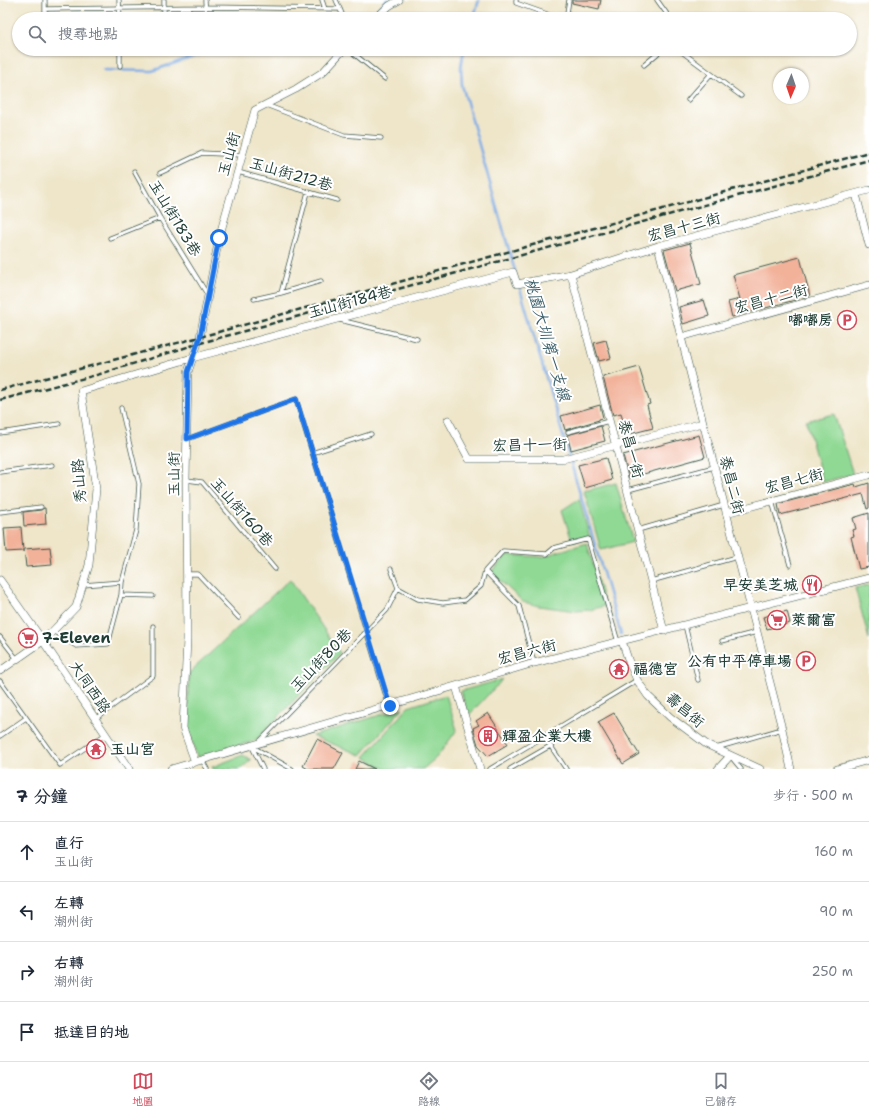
<!DOCTYPE html>
<html lang="zh-TW">
<meta charset="utf-8">
<style>
body{margin:0;font-family:"Shantell Sans","LXGW WenKai TC",sans-serif;background:#f2f2f3;color:#1f2937}
.compass{position:absolute;left:773px;top:68px;width:36px;height:36px;border-radius:50%;background:#fff;box-shadow:0 1px 3px #0004;rotate:182deg}
.stop{position:absolute;width:12px;height:12px;margin:-9px;border:3px solid #1a73e8;border-radius:50%;background:#fff}
.stop.end{background:#1a73e8;border-color:#fff;box-shadow:0 1px 4px #0008}
.list{margin:0;padding:0;list-style:none}
h2{display:flex;justify-content:space-between;align-items:center;height:52px;margin:0;padding:0 16px;font-size:17px}
h2 small{font-size:13px;font-weight:400;color:#747a83}
.list li{display:grid;grid-template-columns:26px 1fr auto;gap:12px;align-items:center;box-sizing:border-box;height:60px;padding:0 16px;border-top:1px solid #e0e1e3}
.list b{display:block;font-size:15px;white-space:nowrap}
.list p{margin:0;font-size:13px;white-space:nowrap;color:#747a83}
.list em{font-size:13px;font-style:normal;color:#747a83}
.icon{flex:none;width:22px;height:22px;fill:none;stroke:currentColor;stroke-width:2;stroke-linecap:round;stroke-linejoin:round}
.map{position:relative;flex:none;width:869px;height:769px;overflow:hidden}
.search{position:absolute;background:#fff;box-shadow:0 1px 3px #0004;left:12px;right:12px;top:12px;height:44px;display:flex;align-items:center;gap:10px;box-sizing:border-box;padding:0 14px;border-radius:22px;color:#747a83;font-size:15px}
.sheet{height:292px;background:#fff}
nav{display:flex;justify-content:space-around;align-items:center;box-sizing:border-box;height:56px;border-top:1px solid #e0e1e3;background:#fff;font-size:11px;color:#747a83}
nav a{display:grid;justify-items:center;gap:2px}
nav .on{color:#d1495b}
.map>svg:first-child{display:block}
.green{fill:#90d994;stroke:#588b64}
.lines{fill:none;stroke-linecap:round;stroke-linejoin:round}
.stream{stroke:#7babe5;stroke-width:2.5}
.building{fill:#f2b199}
.service-casing{stroke:#3e564a;stroke-width:5}
.minor-casing{stroke:#3e564a;stroke-width:8}
.service{stroke:#fff;stroke-width:3.5}
.minor{stroke:#fff;stroke-width:7}
.rail{stroke:#1f3d34;stroke-width:2.5;stroke-dasharray:6 3;stroke-linecap:butt}
.route{stroke:#1a73e8;stroke-width:5}
.labels{text-anchor:middle;stroke-width:4;stroke-linejoin:round;paint-order:stroke}
.street-label{font-size:15px;fill:#1f3d34;stroke:#fff}
.poi-label{font-size:15px;font-weight:bold;fill:#1f3d34;stroke:#fff;text-anchor:start}
.water-label{font-size:16px;font-style:italic;fill:#3b5e69;stroke:#fff}
</style>
<div class="map">
<svg width="869" height="769" viewBox="0 0 869 769">
<rect width="100%" height="100%" fill="#fff"/>
<filter id="ink" filterUnits="userSpaceOnUse"><feTurbulence type="fractalNoise" baseFrequency=".025" numOctaves="2"/><feDisplacementMap in="SourceGraphic" scale="8" xChannelSelector="R" yChannelSelector="G"/><feConvolveMatrix kernelMatrix="1 2 1 2 8 2 1 2 1" color-interpolation-filters="sRGB"/></filter>
<filter id="wash" filterUnits="userSpaceOnUse"><feTurbulence type="fractalNoise" baseFrequency=".012" numOctaves="4" result="noise"/><feDisplacementMap in="SourceGraphic" scale="16" xChannelSelector="R" yChannelSelector="G"/><feGaussianBlur stdDeviation="0.9" result="paint"/><feColorMatrix in="noise" values="0 0 0 0 0 0 0 0 0 0 0 0 0 0 0 0 0 1.4 0 .05"/><feComposite in="paint" operator="in"/></filter>
<g filter="url(#wash)">
<rect width="100%" height="100%" fill="#efe6ca"/>
<path class="green" d="M834,414L853,474L823,482L806,421Z
M616,483L633,542L601,550L584,491Z
M579,499L590,538L572,541L562,510Z
M587,543L605,606L590,610L576,611L539,606L523,602L491,572L507,555L542,557L557,552Z
M290,579L340,653L255,741L197,757L187,724L189,673Z
M869,585V639L855,588Z
M503,679L468,716L461,691Z
M446,695L457,730L437,757L423,769H385L364,757L408,707Z
M403,708L361,755L312,736Z
M243,755L251,760L240,769H213L212,767Z"/>
<g class="lines">
<path class="stream" d="M368,19L387,0
M473,19L479,0
M464,49L461,67L462,85L515,271
M104,70L152,71L216,49
M519,285L621,634"/>
</g>
<g id="blocks">
<path class="building" d="M572,0H601L599,9L572,3Z
M690,243L701,284L675,291L664,250Z
M800,257L810,296L732,317L728,302L740,299L733,275Z
M704,300L709,316L683,324L679,307Z
M606,340L611,358L599,361L594,343Z
M639,367L650,404L647,405L653,428L626,435L621,413L613,415L603,377Z
M600,405L603,418L599,419V420L565,430L561,416Z
M601,426L605,441L571,450L567,435Z
M699,435L705,457L629,478L623,455Z
M606,458L612,480L585,488L578,465Z
M869,483V508L867,509L863,494L780,515L778,504L855,484L856,487Z
M44,508H45L46,524L24,526L23,512L41,510Z
M869,513V567L859,569L851,537L854,536L852,530L856,529L853,518Z
M21,527L23,551L6,552L4,528Z
M50,547L52,565L26,567L24,549Z
M787,611L790,623L767,629L763,617Z
M621,663L624,674L617,676L614,664Z
M488,713L508,744L488,756L478,745L473,728L479,725L476,721Z
M614,713L639,754L623,764L598,722Z
M317,739L343,753L334,769H308L303,766Z
M100,742L105,749L93,757L88,750Z
M359,761L375,769H355Z"/>
</g>
</g>
<g filter="url(#ink)">
<use href="#blocks" fill-opacity="0" stroke="#3e564a" stroke-width="1"/>
<g class="lines">
<defs>
<path id="service" d="M45,0V19
M119,0L120,19
M164,0V19
M205,0L206,19
M322,0L325,9
M336,0L340,9
M516,0V3L547,14
M657,0L667,14L668,19
M45,9L205,7L340,9L344,19
M566,19L569,0
M120,49V66
M165,49V52
M348,49L385,79
M678,49L741,96
M644,65L663,49
M688,100L711,74
M266,105L344,135L381,138
M134,171L160,218L207,294
M238,172L337,200
M160,173L202,153L242,155
M110,238L160,218
M281,293L308,192
M254,299L281,293L321,281
M340,320L417,339
M568,432L609,421
M0,433L59,424
M187,439L296,399L389,706
M312,453L371,434
M0,472L52,465
M187,480L202,482L275,569
M628,490L714,467
M772,501L790,565
M0,512L41,507
M638,530L724,505
M391,569L398,588L418,599L443,603L465,600L481,586L485,571L519,606L534,663
M485,571L503,551L547,554L554,548L588,539L618,642
M187,574H198L239,618
M651,581L737,557
M83,585L122,582L136,530L139,484L121,408
M121,595L153,596
M685,625L698,680
M53,631L76,646L108,644L121,595L122,582
M0,637L17,659
M722,641L757,632
M0,681L60,765L106,734
M95,719L153,676V626
M0,736L26,718
M544,736L566,769
M259,742L387,610L398,588
M251,746L292,769
M252,747L263,769
M716,748L782,729
M732,758L741,769
M202,760L207,769
M490,769L637,680
M510,769L550,746"/>
<path id="minor" d="M375,19L389,6L399,0
M856,194L869,245
M658,246L681,337L782,729L791,769
M571,274L664,631
M681,337L869,285
M448,420L469,459H563L703,423
M726,513L869,475
M0,580L43,641L129,769
M622,641L629,662L637,680L648,696L670,717L706,744L760,769
M0,671L43,641L76,607L89,565L96,489L81,391L192,358L498,276L513,272L517,284L571,274L658,246L869,190
M456,686L480,769
M195,762L183,728L187,639L186,480L188,372L200,337L219,238L255,110L296,89L323,72L344,49
M171,769L534,663L869,578
M718,769L730,756
M837,769L869,760"/>
</defs>
<use href="#service" class="service-casing"/>
<use href="#minor" class="minor-casing"/>
<use href="#service" class="service"/>
<use href="#minor" class="minor"/>
<path class="rail" d="M0,390L200,337L869,152
M0,400L100,374L197,344L869,160"/>
</g>
</g>
<g class="lines" filter="url(#ink)">
<path class="route" d="M219,238L200,337L188,372L187,439L296,399L390,706"/>
</g>
<defs>
<symbol id="parking-ring" viewBox="-11 -11 22 22"><circle r="9.5" fill="#fff" stroke="#d1495b" stroke-width="1.5"/><path d="M-3.5-5.5H1a3.5 3.5 0 0 1 0 7H-1V5.5H-3.5ZM-1-3.4V-.6H.8a1.4 1.4 0 0 0 0-2.8Z" fill="#d1495b"/></symbol>
<symbol id="restaurant-ring" viewBox="-11 -11 22 22"><circle r="9.5" fill="#fff" stroke="#d1495b" stroke-width="1.5"/><path d="M-5-6h1v4h1v-4h1v4h1v-4h1v5L-1.5 .5V6h-2V.5L-5-1ZM5-6V6H3V1.5H1.5Q1.5-4 5-6Z" fill="#d1495b"/></symbol>
<symbol id="supermarket-ring" viewBox="-11 -11 22 22"><circle r="9.5" fill="#fff" stroke="#d1495b" stroke-width="1.5"/><path d="M-6-5.5h2.5l.6 2H6L4.5 2H-2.5L-4.4-4H-6ZM-1.5 3.2a1.3 1.3 0 1 0 .1 0ZM3 3.2a1.3 1.3 0 1 0 .1 0Z" fill="#d1495b"/></symbol>
<symbol id="temple-ring" viewBox="-11 -11 22 22"><circle r="9.5" fill="#fff" stroke="#d1495b" stroke-width="1.5"/><path d="M0-6L5-2H3V0L6.5 2.5H4V6H1.5V3h-3V6H-4V2.5H-6.5L-3 0V-2H-5Z" fill="#d1495b"/></symbol>
<symbol id="building-ring" viewBox="-11 -11 22 22"><circle r="9.5" fill="#fff" stroke="#d1495b" stroke-width="1.5"/><path d="M-4-6H4V6H1V3H-1V6H-4ZM-2.5-4.3h1.7v1.8h-1.7ZM.8-4.3h1.7v1.8H.8ZM-2.5-1h1.7V.8h-1.7ZM.8-1h1.7V.8H.8Z" fill="#d1495b"/></symbol>
</defs>
<g fill-rule="evenodd">
<use href="#parking-ring" x="836" y="309" width="22" height="22"/>
<use href="#restaurant-ring" x="801" y="574" width="22" height="22"/>
<use href="#supermarket-ring" x="766" y="609" width="22" height="22"/>
<use href="#supermarket-ring" x="17" y="627" width="22" height="22"/>
<use href="#parking-ring" x="795" y="650" width="22" height="22"/>
<use href="#temple-ring" x="608" y="658" width="22" height="22"/>
<use href="#building-ring" x="477" y="725" width="22" height="22"/>
<use href="#temple-ring" x="85" y="738" width="22" height="22"/>
</g>
<g class="labels">
<g class="street-label">
<text transform="translate(229 154) rotate(-74)" y="5">玉山街</text>
<text transform="translate(291 174) rotate(16)" y="5">玉山街212巷</text>
<text transform="translate(175 218) rotate(59)" y="5">玉山街183巷</text>
<text transform="translate(684 227) rotate(-15)" y="5">宏昌十三街</text>
<text transform="translate(771 299) rotate(-15)" y="5">宏昌十二街</text>
<text transform="translate(350 302) rotate(-15)" y="5">玉山街184巷</text>
<text transform="translate(530 445) rotate(-1)" y="5">宏昌十一街</text>
<text transform="translate(631 449) rotate(75)" y="5">泰昌一街</text>
<text transform="translate(174 474) rotate(-90)" y="5">玉山街</text>
<text transform="translate(79 481) rotate(-94)" y="5">秀山路</text>
<text transform="translate(794 481) rotate(-15)" y="5">宏昌七街</text>
<text transform="translate(732 485) rotate(76)" y="5">泰昌二街</text>
<text transform="translate(242 512) rotate(49)" y="5">玉山街160巷</text>
<text transform="translate(527 652) rotate(-15)" y="5">宏昌六街</text>
<text transform="translate(321 660) rotate(-46)" y="5">玉山街80巷</text>
<text transform="translate(90 687) rotate(56)" y="5">大同西路</text>
<text transform="translate(685 710) rotate(40)" y="5">壽昌街</text>
</g>
<g class="poi-label">
<text x="833" y="325" text-anchor="end">嘟嘟房</text>
<text x="798" y="590" text-anchor="end">早安美芝城</text>
<text x="791" y="625">萊爾富</text>
<text x="42" y="643">7-Eleven</text>
<text x="792" y="666" text-anchor="end">公有中平停車場</text>
<text x="633" y="674">福德宮</text>
<text x="502" y="741">輝盈企業大樓</text>
<text x="110" y="754">玉山宮</text>
</g>
<g class="water-label">
<text transform="translate(548 339) rotate(74)" y="6">桃園大圳第一支線</text>
</g>
</g>
</svg>
<svg class="compass" viewBox="-18 -18 36 36"><path d="M0-13l5 13h-10z" fill="#e53935"/><path d="M0 13l5-13h-10z" fill="#747a83"/></svg>
<div class="stop" style="left:219px;top:238px"></div>
<div class="stop end" style="left:390px;top:706px"></div>
<div class="search"><svg class="icon" aria-label="search" viewBox="0 0 24 24"><circle cx="10" cy="10" r="6"/><path d="M15 15l6 6"/></svg>搜尋地點</div>
</div>
<section class="sheet">
<h2>7 分鐘<small>步行 · 500 m</small></h2>
<ul class="list">
<li><svg class="icon" aria-label="ahead" viewBox="0 0 24 24"><path d="M12 20V5M6 11l6-6 6 6"/></svg><div><b>直行</b><p>玉山街</p></div><em>160 m</em></li>
<li><svg class="icon" aria-label="left" viewBox="0 0 24 24"><path d="M17 20v-9H6M10 6l-5 5 5 5"/></svg><div><b>左轉</b><p>潮州街</p></div><em>90 m</em></li>
<li><svg class="icon" aria-label="right" viewBox="0 0 24 24"><path d="M7 20v-9h11M14 6l5 5-5 5"/></svg><div><b>右轉</b><p>潮州街</p></div><em>250 m</em></li>
<li><svg class="icon" aria-label="arrive" viewBox="0 0 24 24"><path d="M6 21V4h12l-3 4 3 4H6"/></svg><div><b>抵達目的地</b></div></li>
</ul>
</section>
<nav>
<a class="on"><svg class="icon" aria-label="map" viewBox="0 0 24 24"><path d="M3 6l6-2 6 2 6-2v14l-6 2-6-2-6 2zM9 4v14M15 6v14"/></svg>地圖</a>
<a><svg class="icon" aria-label="directions" viewBox="0 0 24 24"><path d="M12 3l9 9-9 9-9-9zM9 14v-3h6M13 9l2 2-2 2"/></svg>路線</a>
<a><svg class="icon" aria-label="saved" viewBox="0 0 24 24"><path d="M7 4h10v16l-5-4-5 4z"/></svg>已儲存</a>
</nav>
